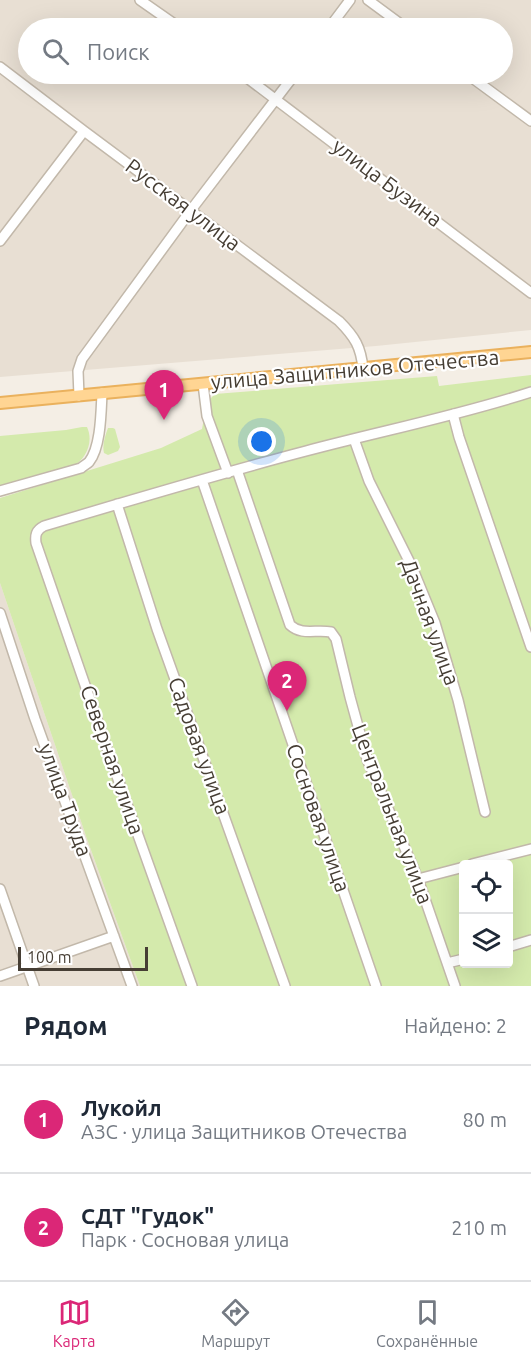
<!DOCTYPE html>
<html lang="ru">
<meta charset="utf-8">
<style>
body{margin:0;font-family:Ubuntu,sans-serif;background:#f2f2f3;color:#1f2937}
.controls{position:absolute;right:18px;bottom:18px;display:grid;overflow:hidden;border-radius:6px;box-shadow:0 6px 24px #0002}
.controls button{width:54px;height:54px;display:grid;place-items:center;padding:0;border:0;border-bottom:2px solid #e0e1e3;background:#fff;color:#1f2937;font:30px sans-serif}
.scale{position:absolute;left:18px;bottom:15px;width:130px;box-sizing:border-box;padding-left:6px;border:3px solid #463e34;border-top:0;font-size:16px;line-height:21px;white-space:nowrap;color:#463e34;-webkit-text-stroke:4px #fff;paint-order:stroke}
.you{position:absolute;left:262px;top:442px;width:21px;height:21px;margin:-15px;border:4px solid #fff;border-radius:50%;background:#1a73e8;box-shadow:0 0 0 9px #1a73e833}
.badge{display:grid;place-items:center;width:39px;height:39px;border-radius:50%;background:#db2777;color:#fff;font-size:20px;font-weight:700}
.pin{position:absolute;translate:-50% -50px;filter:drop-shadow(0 2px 3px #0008)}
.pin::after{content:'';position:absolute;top:32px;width:21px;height:18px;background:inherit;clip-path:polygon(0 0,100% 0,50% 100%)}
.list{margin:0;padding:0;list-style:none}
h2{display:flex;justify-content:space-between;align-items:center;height:78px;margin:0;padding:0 24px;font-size:26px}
h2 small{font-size:20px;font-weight:400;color:#747a83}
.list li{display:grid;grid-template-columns:39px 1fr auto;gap:18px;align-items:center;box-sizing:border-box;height:108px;padding:0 24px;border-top:2px solid #e0e1e3}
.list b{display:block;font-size:22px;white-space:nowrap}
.list p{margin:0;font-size:20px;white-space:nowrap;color:#747a83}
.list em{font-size:20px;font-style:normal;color:#747a83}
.icon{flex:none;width:33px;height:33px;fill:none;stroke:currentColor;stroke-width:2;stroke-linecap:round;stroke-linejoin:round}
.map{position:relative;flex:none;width:531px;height:986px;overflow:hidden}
.search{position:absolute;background:#fff;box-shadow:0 6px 24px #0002;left:18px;right:18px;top:18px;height:66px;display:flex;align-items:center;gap:15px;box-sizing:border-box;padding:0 21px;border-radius:33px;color:#747a83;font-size:22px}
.sheet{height:294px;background:#fff}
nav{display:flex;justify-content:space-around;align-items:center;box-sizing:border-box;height:84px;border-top:2px solid #e0e1e3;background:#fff;font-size:16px;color:#747a83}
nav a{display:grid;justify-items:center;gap:3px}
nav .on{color:#db2777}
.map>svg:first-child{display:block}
.residential{fill:#e8dfd3;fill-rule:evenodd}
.green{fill:#d4eaac;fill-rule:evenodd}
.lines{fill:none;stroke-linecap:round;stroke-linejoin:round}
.minor-casing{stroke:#c2b8aa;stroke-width:12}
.major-casing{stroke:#eab15d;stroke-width:14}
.minor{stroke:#fff;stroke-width:9}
.major{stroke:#ffd593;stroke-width:10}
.labels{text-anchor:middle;stroke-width:4.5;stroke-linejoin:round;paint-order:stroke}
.street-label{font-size:21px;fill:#463e34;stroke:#fff}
</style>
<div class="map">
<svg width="531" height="986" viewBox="0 0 531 986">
<rect width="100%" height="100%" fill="#f4eee5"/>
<path class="residential" d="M0,0H531V330L376,346L0,377ZM28,28H502V74H28Z
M0,583L87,839L140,986H0Z"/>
<path class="green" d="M531,375V986H140L87,839L0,583V498L161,448L202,429L207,402L215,394L437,376L439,386ZM464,864H508V964H464Z
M82,427H87C94,442 86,459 73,466L0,486V436L66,430Z
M108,428H113L115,429L120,447L118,451L108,455L104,453C102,445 105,436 108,428Z"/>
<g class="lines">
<defs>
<path id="minor" d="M140,0L180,28
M368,0L406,28
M329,28L350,0
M0,67L84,131L339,321C355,337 361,347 363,369
M242,74L531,293
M467,74L531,121
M0,241L84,131
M203,384L207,416L228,473
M79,396L78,371L82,359L191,210L295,74
M453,414L459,437L531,647
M354,439L369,481L412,567L435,623L458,700L485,812
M237,470L290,625C302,636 316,629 331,632L336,639L350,697L367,759L418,879L455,986
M202,480L376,986
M0,491L81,468C83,466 87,464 89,462C101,447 101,412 102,393
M117,504L157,629L285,986
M0,613L35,719L132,986
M472,864L531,849
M418,879L464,867
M0,889L34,986
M508,947L531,940
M447,963L464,959
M0,976L114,936
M192,986L104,740L36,543C35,535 36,530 44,526C131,500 218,474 306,451C381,431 457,416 531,392"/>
<path id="major" d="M0,403L531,352"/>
</defs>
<use href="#minor" class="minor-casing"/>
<use href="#major" class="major-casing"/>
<use href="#minor" class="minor"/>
<use href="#major" class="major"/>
</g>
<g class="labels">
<g class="street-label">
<text transform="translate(387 183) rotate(37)" y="7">улица Бузина</text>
<text transform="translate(183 205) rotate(37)" y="7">Русская улица</text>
<text transform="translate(355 370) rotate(-5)" y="7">улица Защитников Отечества</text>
<text transform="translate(430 622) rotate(70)" y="7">Дачная улица</text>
<text transform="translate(199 746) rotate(70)" y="7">Садовая улица</text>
<text transform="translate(112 760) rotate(71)" y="7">Северная улица</text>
<text transform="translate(65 800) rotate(70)" y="7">улица Труда</text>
<text transform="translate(392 814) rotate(69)" y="7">Центральная улица</text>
<text transform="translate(318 818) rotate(71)" y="7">Сосновая улица</text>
</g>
</g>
</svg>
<div class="controls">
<button><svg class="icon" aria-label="locate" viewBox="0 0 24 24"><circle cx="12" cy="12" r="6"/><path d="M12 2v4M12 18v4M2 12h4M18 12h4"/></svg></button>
<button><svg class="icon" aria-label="layers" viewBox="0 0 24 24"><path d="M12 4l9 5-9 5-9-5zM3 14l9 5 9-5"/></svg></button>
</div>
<div class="scale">100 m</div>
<div class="you"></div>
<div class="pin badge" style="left:164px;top:420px">1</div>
<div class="pin badge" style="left:287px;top:711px">2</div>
<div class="search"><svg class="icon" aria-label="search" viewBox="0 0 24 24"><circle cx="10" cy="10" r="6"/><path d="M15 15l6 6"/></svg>Поиск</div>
</div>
<section class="sheet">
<h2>Рядом<small>Найдено: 2</small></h2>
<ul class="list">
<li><span class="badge">1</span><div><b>Лукойл</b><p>АЗС · улица Защитников Отечества</p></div><em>80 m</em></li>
<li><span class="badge">2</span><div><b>СДТ &quot;Гудок&quot;</b><p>Парк · Сосновая улица</p></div><em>210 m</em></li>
</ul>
</section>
<nav>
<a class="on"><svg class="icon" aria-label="map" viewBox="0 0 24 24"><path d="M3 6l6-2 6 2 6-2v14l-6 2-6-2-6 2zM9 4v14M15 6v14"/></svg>Карта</a>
<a><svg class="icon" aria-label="directions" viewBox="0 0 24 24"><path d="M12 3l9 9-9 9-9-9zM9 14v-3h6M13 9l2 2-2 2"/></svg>Маршрут</a>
<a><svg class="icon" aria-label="saved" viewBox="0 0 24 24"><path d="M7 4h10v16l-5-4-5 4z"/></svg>Сохранённые</a>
</nav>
